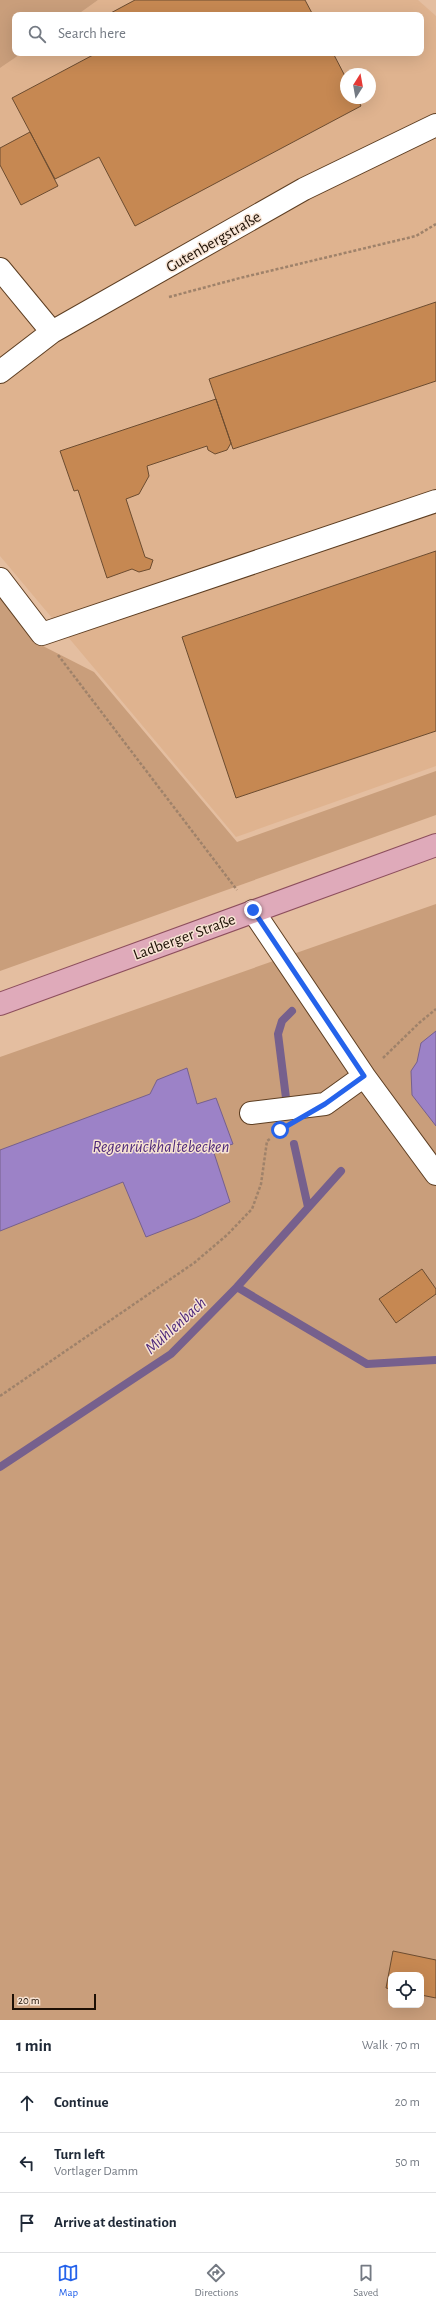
<!DOCTYPE html>
<meta charset="utf-8">
<style>
body{margin:0;font-family:"Alegreya Sans",sans-serif;background:#f6f6f7;color:#1f2937}
.controls{position:absolute;right:12px;bottom:12px;display:grid;overflow:hidden;border-radius:8px;box-shadow:0 4px 16px #0002}
.controls button{width:36px;height:36px;display:grid;place-items:center;padding:0;border:0;border-bottom:1px solid #e0e1e3;background:#fff;color:#1f2937;font:20px sans-serif}
.compass{position:absolute;left:340px;top:68px;width:36px;height:36px;border-radius:50%;background:#fff;box-shadow:0 4px 16px #0002;rotate:11deg}
.scale{position:absolute;left:12px;bottom:10px;width:84px;box-sizing:border-box;padding-left:4px;border:2px solid #1d1005;border-top:0;font-size:11px;line-height:14px;white-space:nowrap;color:#1d1005;-webkit-text-stroke:3px #f7e3d3;paint-order:stroke}
.stop{position:absolute;width:12px;height:12px;margin:-9px;border:3px solid #2563eb;border-radius:50%;background:#fff}
.stop.end{background:#2563eb;border-color:#fff;box-shadow:0 1px 4px #0008}
.list{margin:0;padding:0;list-style:none}
h2{display:flex;justify-content:space-between;align-items:center;height:52px;margin:0;padding:0 16px;font-size:17px}
h2 small{font-size:13px;font-weight:400;color:#747a83}
.list li{display:grid;grid-template-columns:26px 1fr auto;gap:12px;align-items:center;box-sizing:border-box;height:60px;padding:0 16px;border-top:1px solid #e0e1e3}
.list b{display:block;font-size:15px;white-space:nowrap}
.list p{margin:0;font-size:13px;white-space:nowrap;color:#747a83}
.list em{font-size:13px;font-style:normal;color:#747a83}
.icon{flex:none;width:22px;height:22px;fill:none;stroke:currentColor;stroke-width:2;stroke-linecap:round;stroke-linejoin:round}
.map{position:relative;flex:none;width:436px;height:2020px;overflow:hidden}
.search{position:absolute;background:#fff;box-shadow:0 4px 16px #0002;left:12px;right:12px;top:12px;height:44px;display:flex;align-items:center;gap:10px;box-sizing:border-box;padding:0 14px;border-radius:8px;color:#747a83;font-size:15px}
.sheet{height:232px;background:#fff}
nav{display:flex;justify-content:space-around;align-items:center;box-sizing:border-box;height:56px;border-top:1px solid #e0e1e3;background:#fff;font-size:11px;color:#747a83}
nav a{display:grid;justify-items:center;gap:2px}
nav .on{color:#2563eb}
.map>svg:first-child{display:block}
.built{fill:#dfb38f;fill-rule:evenodd}
.green{fill:#c99e7b;fill-rule:evenodd}
.water{fill:#9c82c7;stroke:#76608d}
.lines{fill:none;stroke-linecap:round;stroke-linejoin:round}
.stream{stroke:#76608d;stroke-width:8}
.building{fill:#c68852;stroke:#6c4c30}
.minor-casing{stroke:#5d3e22;stroke-width:24}
.major-casing{stroke:#8d4f5d;stroke-width:24}
.path{stroke:#9f826a;stroke-width:2.5;stroke-dasharray:3 2;stroke-linecap:butt}
.minor{stroke:#fff;stroke-width:22}
.major{stroke:#dfaaba;stroke-width:22}
.route{stroke:#2563eb;stroke-width:5}
.labels{text-anchor:middle;stroke-width:3;stroke-linejoin:round;paint-order:stroke}
.street-label{font-size:16px;fill:#1d1005;stroke:#f7e3d3}
.water-label{font-size:17px;font-style:italic;fill:#4f2a7b;stroke:#f7e3d3}
</style>
<div class="map">
<svg width="436" height="2020" viewBox="0 0 436 2020">
<rect width="100%" height="100%" fill="#e4bea0"/>
<path class="built" d="M98,0H418L436,16V766L236,837L0,556V68L22,53H421V15H77ZM346,74H370V98H346Z"/>
<path class="green" d="M0,0H98L77,15H15V53H22L0,68Z
M0,593L37,643L94,672L237,842L436,771V815L0,971Z
M436,904V2020H0V1057ZM391,1975H421V2005H391Z"/>
<path class="water" d="M436,1031V1126L412,1095L411,1071L417,1062L421,1043Z
M187,1068L197,1104L216,1098L233,1144L213,1150L230,1202L195,1218L146,1237L123,1182L0,1231V1150L150,1094L157,1080Z"/>
<g class="lines">
<path class="stream" d="M286,1098L278,1034L282,1021L292,1011
M294,1144L308,1207
M237,1287L367,1364L436,1360
M0,1467L171,1354L237,1287L341,1171"/>
</g>
<path class="building" d="M135,0H305L313,15H107Z
M92,53H333L346,78V98H357L361,106L135,226L99,157L55,179L12,98L93,55Z
M30,132L58,186L21,205L0,165V148Z
M436,302V381L233,449L209,379Z
M216,399L231,443L227,450L215,454L208,450L207,446L147,466L149,476L139,494L126,499L145,557L153,560L150,569L139,572L132,569L107,578L78,490L74,491L60,451Z
M436,551V731L236,798L182,637Z
M422,1269L436,1289V1294L396,1323L379,1299Z
M393,1951L436,1960V1998L421,1995V1975H391V1989L386,1988Z"/>
<g class="lines">
<defs>
<path id="minor" d="M0,269L52,332
M0,372L52,332L304,189L436,125
M0,579L42,634L436,501
M253,911L364,1076L436,1174
M251,1113L325,1104L364,1076"/>
<path id="major" d="M0,1004L436,845"/>
</defs>
<use href="#minor" class="minor-casing"/>
<use href="#major" class="major-casing"/>
<path class="path" d="M169,297L240,278L416,236L436,224
M58,655L237,890
M383,1058L419,1023L436,1009
M0,1396L194,1263L227,1235L252,1209L261,1184L267,1141L271,1138"/>
<use href="#minor" class="minor"/>
<use href="#major" class="major"/>
</g>
<g class="lines">
<path class="route" d="M253,910L364,1076L325,1104L280,1130"/>
</g>
<g class="labels">
<g class="street-label">
<text transform="translate(213 241) rotate(-30)" y="6">Gutenbergstraße</text>
<text transform="translate(184 936) rotate(-20)" y="6">Ladberger Straße</text>
</g>
<g class="water-label">
<text x="161" y="1152">Regenrückhaltebecken</text>
<text transform="translate(175 1325) rotate(-42)" y="6">Mühlenbach</text>
</g>
</g>
</svg>
<div class="controls">
<button><svg class="icon" aria-label="locate" viewBox="0 0 24 24"><circle cx="12" cy="12" r="6"/><path d="M12 2v4M12 18v4M2 12h4M18 12h4"/></svg></button>
</div>
<svg class="compass" viewBox="-18 -18 36 36"><path d="M0-13l5 13h-10z" fill="#e53935"/><path d="M0 13l5-13h-10z" fill="#747a83"/></svg>
<div class="scale">20 m</div>
<div class="stop" style="left:280px;top:1130px"></div>
<div class="stop end" style="left:253px;top:910px"></div>
<div class="search"><svg class="icon" aria-label="search" viewBox="0 0 24 24"><circle cx="10" cy="10" r="6"/><path d="M15 15l6 6"/></svg>Search here</div>
</div>
<section class="sheet">
<h2>1 min<small>Walk · 70 m</small></h2>
<ul class="list">
<li><svg class="icon" aria-label="ahead" viewBox="0 0 24 24"><path d="M12 20V5M6 11l6-6 6 6"/></svg><div><b>Continue</b></div><em>20 m</em></li>
<li><svg class="icon" aria-label="left" viewBox="0 0 24 24"><path d="M17 20v-9H6M10 6l-5 5 5 5"/></svg><div><b>Turn left</b><p>Vortlager Damm</p></div><em>50 m</em></li>
<li><svg class="icon" aria-label="arrive" viewBox="0 0 24 24"><path d="M6 21V4h12l-3 4 3 4H6"/></svg><div><b>Arrive at destination</b></div></li>
</ul>
</section>
<nav>
<a class="on"><svg class="icon" aria-label="map" viewBox="0 0 24 24"><path d="M3 6l6-2 6 2 6-2v14l-6 2-6-2-6 2zM9 4v14M15 6v14"/></svg>Map</a>
<a><svg class="icon" aria-label="directions" viewBox="0 0 24 24"><path d="M12 3l9 9-9 9-9-9zM9 14v-3h6M13 9l2 2-2 2"/></svg>Directions</a>
<a><svg class="icon" aria-label="saved" viewBox="0 0 24 24"><path d="M7 4h10v16l-5-4-5 4z"/></svg>Saved</a>
</nav>
